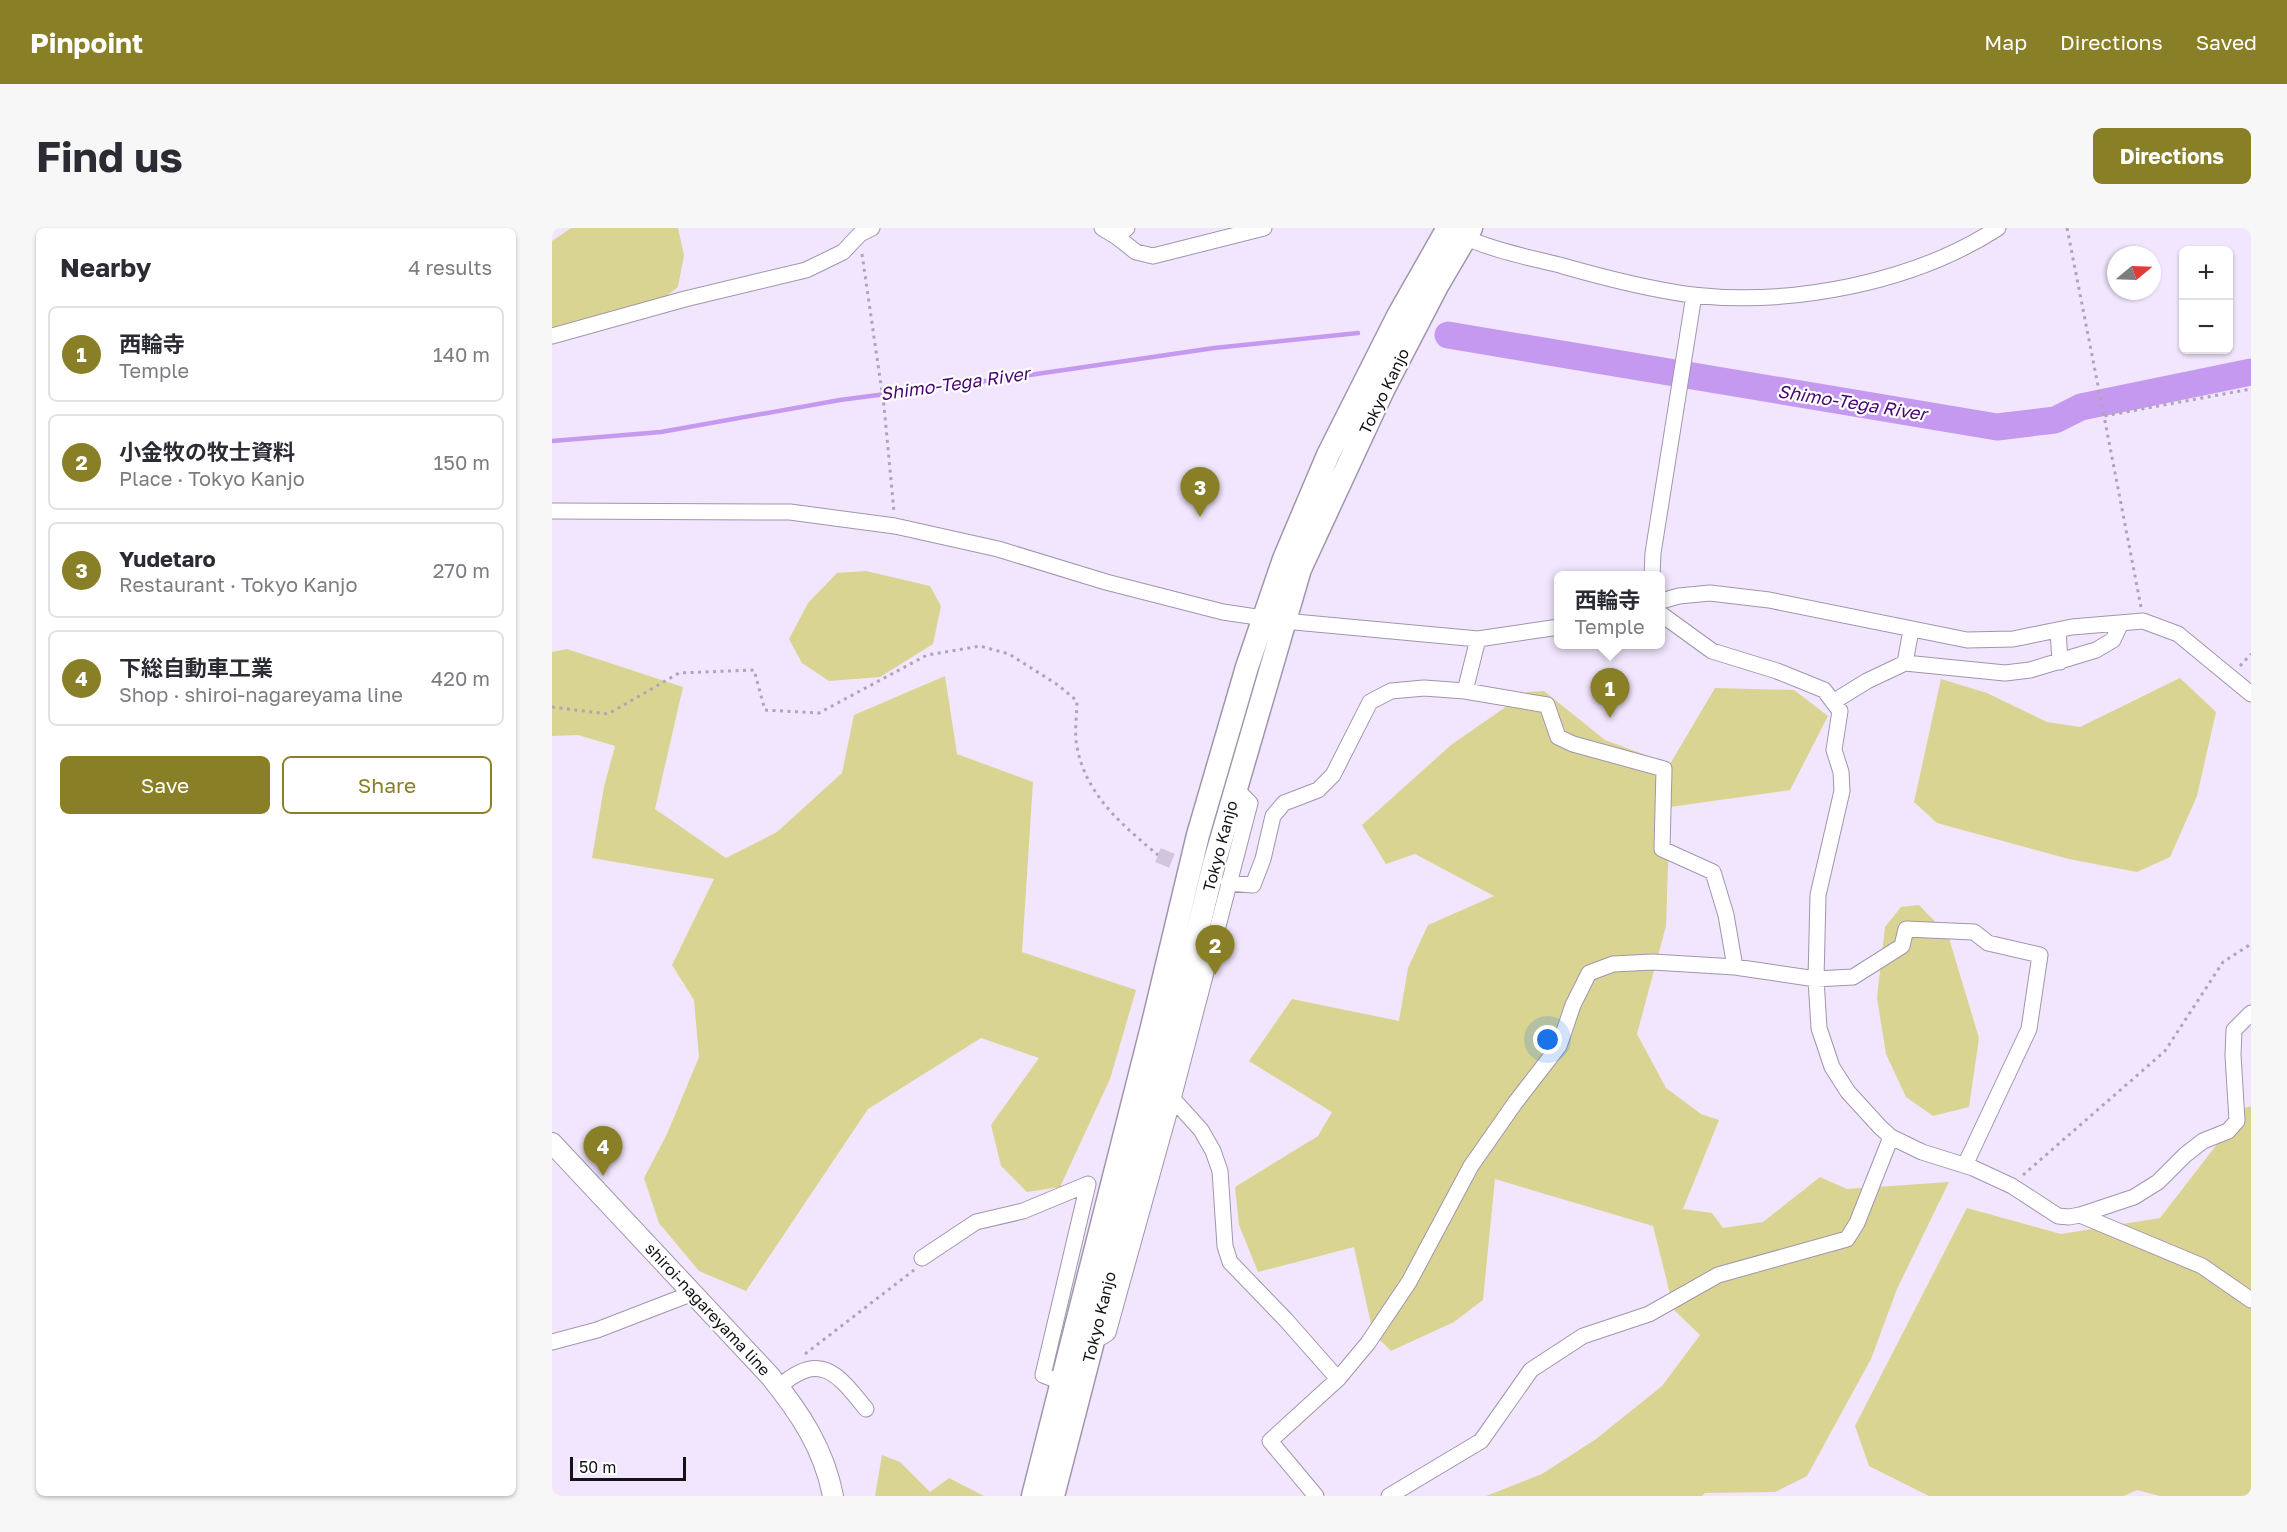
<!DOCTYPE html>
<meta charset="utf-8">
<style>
body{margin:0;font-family:"Golos Text","Noto Sans JP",sans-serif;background:#f7f7f7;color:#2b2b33}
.controls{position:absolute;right:18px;top:18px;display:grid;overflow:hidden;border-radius:9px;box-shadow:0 2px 4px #0004}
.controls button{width:54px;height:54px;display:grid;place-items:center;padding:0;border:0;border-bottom:2px solid #e1e1e2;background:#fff;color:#2b2b33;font:30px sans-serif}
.compass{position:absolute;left:1555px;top:18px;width:54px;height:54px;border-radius:50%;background:#fff;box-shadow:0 2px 4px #0004;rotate:71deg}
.scale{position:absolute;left:18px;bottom:15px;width:116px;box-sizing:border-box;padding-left:6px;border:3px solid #151119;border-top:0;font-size:16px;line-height:21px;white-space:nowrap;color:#151119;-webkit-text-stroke:4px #fff;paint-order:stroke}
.you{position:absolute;left:996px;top:812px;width:21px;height:21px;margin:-15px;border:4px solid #fff;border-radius:50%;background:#1a73e8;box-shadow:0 0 0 9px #1a73e833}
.badge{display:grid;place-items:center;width:39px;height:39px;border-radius:50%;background:#897f27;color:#fff;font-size:20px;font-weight:700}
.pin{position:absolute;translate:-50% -50px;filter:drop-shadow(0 2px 3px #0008)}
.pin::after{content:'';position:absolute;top:32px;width:21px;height:18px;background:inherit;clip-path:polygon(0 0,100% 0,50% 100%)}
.popup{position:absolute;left:1002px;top:343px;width:111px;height:78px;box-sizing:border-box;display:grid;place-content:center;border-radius:9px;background:#fff;filter:drop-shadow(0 2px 4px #0005);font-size:20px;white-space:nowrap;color:#7c7c81}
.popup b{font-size:22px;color:#2b2b33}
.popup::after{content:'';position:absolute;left:50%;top:100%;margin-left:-12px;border:12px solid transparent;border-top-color:#fff}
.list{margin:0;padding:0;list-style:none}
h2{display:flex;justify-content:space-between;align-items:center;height:78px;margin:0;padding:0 24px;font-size:26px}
h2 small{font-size:20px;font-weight:400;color:#7c7c81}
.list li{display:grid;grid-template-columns:39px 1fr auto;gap:18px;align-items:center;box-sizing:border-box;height:96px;margin:0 12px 12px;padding:0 12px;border:2px solid #e1e1e2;border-radius:9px}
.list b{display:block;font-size:22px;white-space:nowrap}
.list p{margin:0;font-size:20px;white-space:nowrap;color:#7c7c81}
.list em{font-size:20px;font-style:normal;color:#7c7c81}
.actions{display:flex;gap:12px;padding:18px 24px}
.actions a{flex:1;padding:14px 0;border:2px solid #897f27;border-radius:9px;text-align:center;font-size:21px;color:#897f27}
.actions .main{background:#897f27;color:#fff}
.map{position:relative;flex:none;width:1699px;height:1268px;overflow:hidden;border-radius:9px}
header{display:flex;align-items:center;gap:36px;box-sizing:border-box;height:84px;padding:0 30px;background:#897f27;color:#fff}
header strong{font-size:28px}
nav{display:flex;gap:33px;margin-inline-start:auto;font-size:21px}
.intro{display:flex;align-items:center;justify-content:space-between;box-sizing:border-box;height:144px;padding:0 36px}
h1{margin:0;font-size:42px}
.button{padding:15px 27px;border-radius:9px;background:#897f27;color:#fff;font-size:21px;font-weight:700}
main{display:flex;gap:36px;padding:0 36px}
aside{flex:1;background:#fff;border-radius:9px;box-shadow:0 2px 4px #0004}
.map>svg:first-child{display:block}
.green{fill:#dad492}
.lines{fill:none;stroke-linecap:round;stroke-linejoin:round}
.stream{stroke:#c599ef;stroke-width:4.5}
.river{stroke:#c599ef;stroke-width:27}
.minor-tunnel{stroke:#d0c6db;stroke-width:15;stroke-dasharray:15 8;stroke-linecap:butt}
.minor-casing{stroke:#a096ac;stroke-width:17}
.major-casing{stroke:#a096ac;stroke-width:22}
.highway-casing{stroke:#a096ac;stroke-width:25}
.path{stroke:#aea5b7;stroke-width:3;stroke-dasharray:3 4.5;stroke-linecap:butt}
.minor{stroke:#fff;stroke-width:15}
.major{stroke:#fff;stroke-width:20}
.highway{stroke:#fff;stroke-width:22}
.labels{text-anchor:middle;stroke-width:4.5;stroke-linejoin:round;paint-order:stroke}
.street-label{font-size:16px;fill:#151119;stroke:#fff}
.water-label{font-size:18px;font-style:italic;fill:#490670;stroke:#fff}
</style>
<header>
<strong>Pinpoint</strong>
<nav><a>Map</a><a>Directions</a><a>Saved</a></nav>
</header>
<div class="intro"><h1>Find us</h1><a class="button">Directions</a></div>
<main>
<aside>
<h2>Nearby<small>4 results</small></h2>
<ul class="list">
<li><span class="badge">1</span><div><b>西輪寺</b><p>Temple</p></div><em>140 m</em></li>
<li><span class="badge">2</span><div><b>小金牧の牧士資料</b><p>Place · Tokyo Kanjo</p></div><em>150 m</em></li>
<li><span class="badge">3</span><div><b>Yudetaro</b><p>Restaurant · Tokyo Kanjo</p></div><em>270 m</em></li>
<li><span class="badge">4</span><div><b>下総自動車工業</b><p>Shop · shiroi-nagareyama line</p></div><em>420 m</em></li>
</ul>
<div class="actions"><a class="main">Save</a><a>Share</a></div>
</aside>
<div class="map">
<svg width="1699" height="1268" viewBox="0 0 1699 1268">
<rect width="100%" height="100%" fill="#f1e6fd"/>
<path class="green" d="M19,0H126L132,27L126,59L83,92L9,114L0,109V13Z
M314,343L378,358L389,378L381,416L328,449L277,453L250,435L237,411L256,375L285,345Z
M15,421L131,459L103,581L174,630L225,604L290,545L302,487L393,448L405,526L481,554L470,724L584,762L558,851L508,959L475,964L449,938L439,897L487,830L429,810L316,881L194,1063L147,1043L107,995L92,950L115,906L147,829L142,772L120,737L162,651L40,630L52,559L63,518L26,507L0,508V424Z
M1628,450L1664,484L1645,568L1618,629L1585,644L1517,631L1385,595L1362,574L1389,451L1435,465L1495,494L1528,499Z
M1163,460L1242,462L1276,488L1238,562L1118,579L1114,698L1085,806L1114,860L1149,886L1167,892L1131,981L1160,985L1171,1000L1211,994L1268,949L1295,961L1397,954L1345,1061L1319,1131L1255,1248L1223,1264L1153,1265L1150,1268H934L990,1246L1044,1211L1110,1158L1148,1107L1122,1082L1101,998L943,951L931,1072L902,1094L839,1123L821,1105L802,1019L706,1044L687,997L683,959L766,908L780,884L697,833L740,771L847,793L856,740L876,697L942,668L863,626L834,636L810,597L899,517L975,464L992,463L1053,512L1118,536Z
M1367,677L1396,707L1427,810L1417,879L1381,888L1354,869L1334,826L1325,770L1333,699L1349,679Z
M1699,878V1268H1608L1585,1262L1572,1268H1377L1317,1238L1303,1198L1415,980L1509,1006L1608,990L1693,880Z
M330,1227L348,1234L378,1264L397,1250L432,1268H323Z"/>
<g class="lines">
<path class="stream" d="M0,213L109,204L288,172L464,149L662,120L806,105"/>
<path class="river" d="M896,107L1445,199L1503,192L1529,179L1699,144"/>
<path class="minor-tunnel" d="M606,627L645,643"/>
<defs>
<path id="minor" d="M550,0L565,9L575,0
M906,6C938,22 976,29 1011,38C1053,50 1095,61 1140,67C1240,78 1361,55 1446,0
M565,9L584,24L601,28L712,0
M0,108L133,71L254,42L291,24L308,6L320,0
M0,283L238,284L343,298L446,321L554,354L671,384L732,393L926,411L1007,399
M1100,348L1101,325L1142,67
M1109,373L1127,368L1158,365L1217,372L1415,412L1461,411L1520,399L1591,393L1626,406L1699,466
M1109,386L1160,423L1225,443L1272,462L1288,483L1282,522L1289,544L1290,563L1266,667L1264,751L1267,800L1280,839L1296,864L1328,899L1339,909L1370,924L1421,940L1460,958L1506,988L1517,989L1528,987L1582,969L1606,954L1633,927L1651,913L1676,903L1685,893L1681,827L1682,802L1699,785
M1506,402L1508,434
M1353,435L1359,402
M913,463L995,477L1006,509L1021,516L1112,541L1110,621L1161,644L1174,687L1183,739
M1281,474L1315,453L1353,435L1453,445L1478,442L1544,422L1561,412L1569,395
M676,655L701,657L711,631L721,588L732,575L766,562L781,547L818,474L839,463L872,460L913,463L926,411
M621,871L649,902L661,923L668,943L673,1018L678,1034L734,1092L786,1151
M1528,987L1650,1038L1699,1072
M370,1030L424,994L471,983L536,956L491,1147L509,1154
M543,1107L550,1109L556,1105L621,871L698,575L683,560
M0,1114L45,1102L141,1065
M227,1159C268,1122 286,1146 314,1181
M764,1268L718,1213L786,1151L816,1115L857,1054L919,938L963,875L1007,818L1021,777L1037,745L1061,736L1101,734L1183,739L1264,751L1301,749L1350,718L1354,701L1422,704L1436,715L1488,727L1477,801L1413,937
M837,1268L929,1213L979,1142L1031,1108L1097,1086L1166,1047L1295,1011L1305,995L1339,909"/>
<path id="major" d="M0,915L218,1148C248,1185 272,1221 281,1268"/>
<path id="highway" d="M481,1268L601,795L646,607L695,439L732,331L776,227L846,88L896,0
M501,1268L622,800L662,636L748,341L831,162L885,58L919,0"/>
</defs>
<use href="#minor" class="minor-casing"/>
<use href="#major" class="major-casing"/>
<use href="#highway" class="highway-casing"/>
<path class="path" d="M1515,0L1552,188
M310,26L332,178L342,284
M1589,379L1552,188L1699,161
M1688,438L1699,426
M0,479L56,486L127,445L202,442L213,482L267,485L375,427L428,418L457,426L506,457L525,473C525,487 522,505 525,519C534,567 570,597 606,627
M1471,947L1613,823L1671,734L1699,716
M253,1126L362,1042"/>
<use href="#minor" class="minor"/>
<use href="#major" class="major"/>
<use href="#highway" class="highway"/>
</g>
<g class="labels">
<g class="street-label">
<text transform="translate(832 163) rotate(-64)" y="6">Tokyo Kanjo</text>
<text transform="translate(668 618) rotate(-75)" y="6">Tokyo Kanjo</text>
<text transform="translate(156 1081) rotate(47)" y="6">shiroi-nagareyama line</text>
<text transform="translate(547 1089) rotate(-76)" y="6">Tokyo Kanjo</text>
</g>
<g class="water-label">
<text transform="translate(403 156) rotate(-8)" y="6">Shimo-Tega River</text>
<text transform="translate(1300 175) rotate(9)" y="6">Shimo-Tega River</text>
</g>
</g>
</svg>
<div class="controls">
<button>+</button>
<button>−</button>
</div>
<svg class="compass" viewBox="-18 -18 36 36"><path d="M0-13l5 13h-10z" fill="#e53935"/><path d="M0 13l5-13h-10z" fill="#7c7c81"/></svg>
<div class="scale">50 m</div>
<div class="you"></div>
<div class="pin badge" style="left:1058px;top:490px">1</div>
<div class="popup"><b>西輪寺</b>Temple</div>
<div class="pin badge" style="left:663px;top:747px">2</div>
<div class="pin badge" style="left:648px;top:289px">3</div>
<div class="pin badge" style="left:51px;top:948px">4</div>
</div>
</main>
